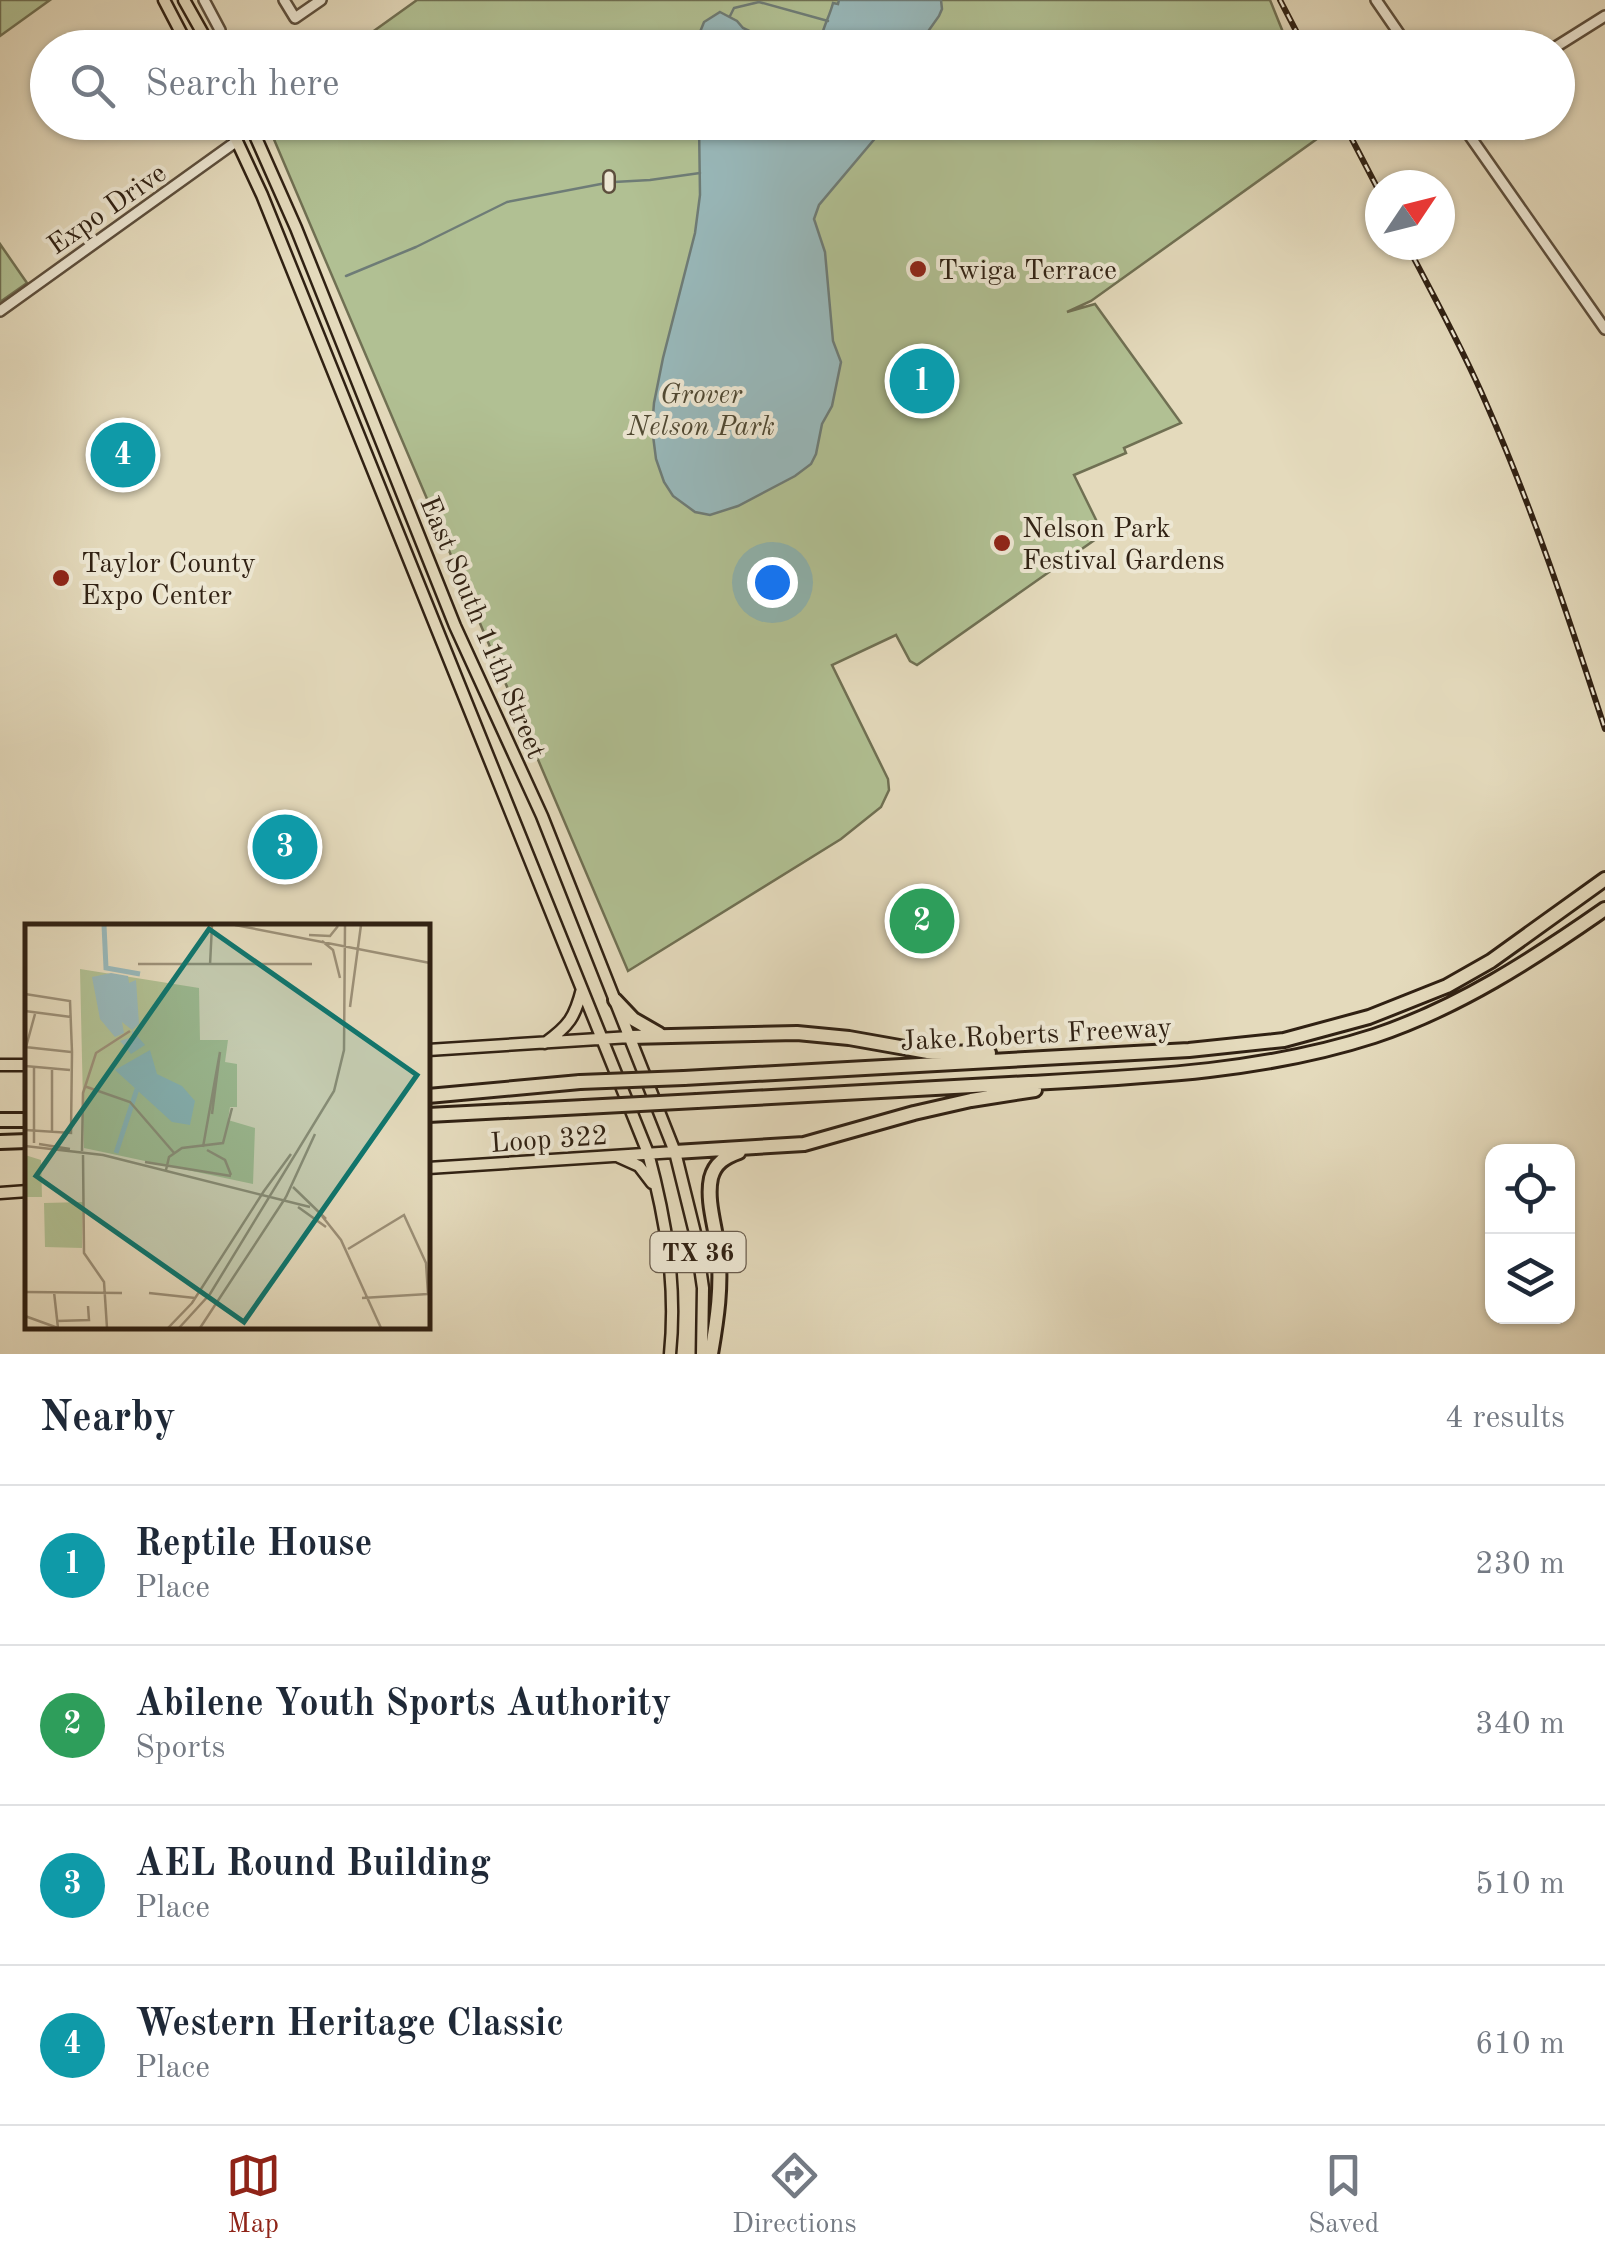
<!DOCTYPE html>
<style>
body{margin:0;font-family:"Old Standard TT",serif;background:#f6f6f7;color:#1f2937}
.controls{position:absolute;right:30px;bottom:30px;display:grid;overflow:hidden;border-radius:20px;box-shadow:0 2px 8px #0004}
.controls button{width:90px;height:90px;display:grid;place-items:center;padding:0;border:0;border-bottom:2px solid #e0e1e3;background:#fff;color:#1f2937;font:50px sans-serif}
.compass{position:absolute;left:1365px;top:170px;width:90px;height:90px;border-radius:50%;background:#fff;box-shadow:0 2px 8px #0004;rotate:55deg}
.you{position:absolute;left:772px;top:582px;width:35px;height:35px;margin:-25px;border:8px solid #fff;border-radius:50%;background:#1a73e8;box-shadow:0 0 0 15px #1a73e833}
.badge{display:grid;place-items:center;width:65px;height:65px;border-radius:50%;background:#8f2418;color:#fff;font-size:32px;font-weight:700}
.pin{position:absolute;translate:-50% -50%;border:5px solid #fff;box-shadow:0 2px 10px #0006}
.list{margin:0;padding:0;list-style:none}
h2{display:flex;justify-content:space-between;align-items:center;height:130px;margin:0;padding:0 40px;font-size:42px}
h2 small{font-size:32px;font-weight:400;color:#747a83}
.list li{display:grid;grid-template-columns:65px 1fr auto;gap:30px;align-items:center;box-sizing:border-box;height:160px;padding:0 40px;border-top:2px solid #e0e1e3}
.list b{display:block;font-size:38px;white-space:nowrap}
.list p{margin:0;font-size:32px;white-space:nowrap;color:#747a83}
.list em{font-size:32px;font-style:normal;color:#747a83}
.icon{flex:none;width:55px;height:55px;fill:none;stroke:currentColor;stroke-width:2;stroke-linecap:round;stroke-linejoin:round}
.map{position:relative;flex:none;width:1605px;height:1354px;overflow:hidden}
.search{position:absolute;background:#fff;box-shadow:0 2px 8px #0004;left:30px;right:30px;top:30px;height:110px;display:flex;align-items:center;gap:25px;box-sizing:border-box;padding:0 35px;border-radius:55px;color:#747a83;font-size:38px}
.sheet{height:770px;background:#fff}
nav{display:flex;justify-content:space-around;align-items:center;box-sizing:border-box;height:140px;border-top:2px solid #e0e1e3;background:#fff;font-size:28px;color:#747a83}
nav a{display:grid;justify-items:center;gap:5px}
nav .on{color:#8f2418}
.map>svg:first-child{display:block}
.green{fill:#b1c093;stroke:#707053;stroke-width:2.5}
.water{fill:#98b8ba;stroke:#6e7c77;stroke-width:2.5}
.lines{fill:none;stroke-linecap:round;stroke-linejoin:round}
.stream{stroke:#6e7c77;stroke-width:2.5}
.minor-casing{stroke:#5d4f3d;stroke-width:14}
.major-casing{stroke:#302113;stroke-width:15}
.highway-casing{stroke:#302113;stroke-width:18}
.minor{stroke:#ede7d3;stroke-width:9}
.major{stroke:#e4dabc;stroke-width:10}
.highway{stroke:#e4dabc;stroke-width:12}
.rail-casing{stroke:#302113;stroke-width:6}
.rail{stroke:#ede7d3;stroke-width:2.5;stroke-dasharray:8;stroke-linecap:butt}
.highway-bridge-casing{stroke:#302113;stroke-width:18;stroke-linecap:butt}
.highway-bridge{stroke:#e4dabc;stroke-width:12}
.poi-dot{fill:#8f2418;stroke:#ede7d3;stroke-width:4}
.labels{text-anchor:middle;stroke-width:8;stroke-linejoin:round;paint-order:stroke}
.shield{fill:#ede7d3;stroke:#695c4d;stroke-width:2.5}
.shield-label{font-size:25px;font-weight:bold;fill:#302113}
.street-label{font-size:28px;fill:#302113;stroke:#ede7d3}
.poi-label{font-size:28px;fill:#302113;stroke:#ede7d3;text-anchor:start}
.park-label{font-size:28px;font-style:italic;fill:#504933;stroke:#ede7d3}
.inset-river{fill:none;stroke:#98b8ba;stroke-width:5}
.inset-road{fill:none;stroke:#9c9078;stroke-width:2.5}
.view{fill:#0f766e;fill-opacity:0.15;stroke:#0f766e;stroke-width:5}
.inset-edge{fill:none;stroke:#302113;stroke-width:5}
</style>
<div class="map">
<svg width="1605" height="1354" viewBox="0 0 1605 1354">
<rect width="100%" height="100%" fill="#e4dabc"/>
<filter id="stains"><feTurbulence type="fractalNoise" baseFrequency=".002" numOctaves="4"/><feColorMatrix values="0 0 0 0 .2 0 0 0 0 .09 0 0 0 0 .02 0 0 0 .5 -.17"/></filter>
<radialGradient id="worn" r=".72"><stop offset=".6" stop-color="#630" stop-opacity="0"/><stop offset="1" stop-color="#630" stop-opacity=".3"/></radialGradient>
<path class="green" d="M0,0H50L0,36Z
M417,0H1270L1289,47L350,48Z
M1316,122L1321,136L1091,301L1067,312L1095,304L1181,423L1124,448L1126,453L1074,475L1103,534L917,665L910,661L896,635L832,665L888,779L889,790L881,807L841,839L628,971L267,123Z
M0,244L27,283L0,302Z"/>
<path class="water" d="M839,0H941L942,9L939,16L917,47H828L821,38C824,25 830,15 833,3L838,4Z
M720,12L737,21L743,28L783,47H694L704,22Z
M699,123H888L819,205L814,219L825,252L833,341L841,362L832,406L822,424L816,454L811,464L795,476L738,506L710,515L695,512L673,496L664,482L656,459L652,428L654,403L663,358L695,233L700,195Z"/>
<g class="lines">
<path class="stream" d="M730,16L734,8L759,2L828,21
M614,182L650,180L700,173
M346,276L416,247L507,202L606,183"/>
<defs>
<path id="minor" d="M204,0L220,30L222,48
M284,0L295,18L321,0
M1376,0L1409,48
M1554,48L1605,16
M1460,122L1605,329
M609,187V176
M0,311L237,141"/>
<path id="major" d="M164,0L189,48
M184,0L211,48
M228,122L262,195L648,1153C666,1220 677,1285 670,1354
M249,122L296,228L455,626L542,816L675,1152L695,1233L703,1288L702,1354
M545,1043C569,1026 575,1017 582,989
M428,1050L630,1037
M0,1065H28
M619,1157L639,1166L652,1183
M428,1168L675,1152
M0,1193L28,1191"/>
<path id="highway" d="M615,1000L633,1019L659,1034
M630,1037L797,1033L849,1038L928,1052L989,1053
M684,1078L1189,1050L1284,1040L1369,1017L1447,986L1491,961L1605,879
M428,1096L580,1082
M697,1101C808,1095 919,1089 1029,1083C1145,1077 1263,1072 1374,1036C1458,1008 1532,960 1605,909
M428,1115L584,1107
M0,1120H28
M0,1142L28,1141
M675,1152L804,1144L914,1113L971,1100L1035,1090
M711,1354C717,1319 722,1286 718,1250C716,1228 706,1201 711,1178C715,1163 725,1157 739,1152"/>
</defs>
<use href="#minor" class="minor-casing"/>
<use href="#major" class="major-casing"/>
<use href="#highway" class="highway-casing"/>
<use href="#minor" class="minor"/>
<use href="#major" class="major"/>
<use href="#highway" class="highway"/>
<defs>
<path id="rail" d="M1280,0L1305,48
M1343,122L1380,193
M1407,245C1434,297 1463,349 1486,403C1533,509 1569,619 1605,729"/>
</defs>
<use href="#rail" class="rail-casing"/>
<use href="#rail" class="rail"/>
<defs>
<path id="highway-bridge" d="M580,1082L684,1078
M584,1107L697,1101"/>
</defs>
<use href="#highway-bridge" class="highway-bridge-casing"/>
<use href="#highway-bridge" class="highway-bridge"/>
</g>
<g class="poi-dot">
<circle cx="918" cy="269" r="10"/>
<circle cx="1002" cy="543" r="10"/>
<circle cx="61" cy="578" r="10"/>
</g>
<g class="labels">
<rect class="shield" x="650.5" y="1232" width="95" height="40" rx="8"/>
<g class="shield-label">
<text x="698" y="1261">TX 36</text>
</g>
<g class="street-label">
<text transform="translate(106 208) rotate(-35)" y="10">Expo Drive</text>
<text transform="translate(484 627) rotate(67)" y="10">East South 11th Street</text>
<text transform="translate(1036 1033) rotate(-3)" y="10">Jake Roberts Freeway</text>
<text transform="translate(549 1138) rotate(-4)" y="10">Loop 322</text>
</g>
<g class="poi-label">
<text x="938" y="279">Twiga Terrace</text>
<text x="1022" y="537">Nelson Park<tspan x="1022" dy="32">Festival Gardens</tspan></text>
<text x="81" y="572">Taylor County<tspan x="81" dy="32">Expo Center</tspan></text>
</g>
<g class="park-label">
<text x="701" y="403">Grover<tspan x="701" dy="32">Nelson Park</tspan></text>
</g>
</g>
<g transform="translate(25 924)">
<rect width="405" height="405" fill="#e4dabc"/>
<path d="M55,45L174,64L175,116H203L200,138L212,140V183H205L203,196L230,204L228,260L59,224ZM0,231L16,236L17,273H0ZM58,278L57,324L20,323L19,279Z" fill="#b1c093"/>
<path d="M86,49L103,52L104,59L111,56L114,100L107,106L120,121L106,130L95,117L107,113V106L97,98L99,109L90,113L75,95L67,53ZM125,126L132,150L157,162L170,177L165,201L147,198L90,146Z" fill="#98b8ba"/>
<path class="inset-river" d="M79,1L81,44L115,50M91,229L112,165"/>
<path class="inset-road" d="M210,1L405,39M284,11L305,12L313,2M297,17L308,26L315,54M113,40H287M185,41L187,1M0,70L45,77L47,128L46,209L0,206M325,83L336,1M0,87L46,93M0,123L46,128M1,123L10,90M0,142L45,146M9,144V219M27,146V207M59,162L105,178L150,230M187,190L195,128M14,220L45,225M0,222L78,231L285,283M178,223L195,128M182,226L200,236L206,251M57,227L58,169L71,129L105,107M58,231L59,329L79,358L82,404M120,238L206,252M141,246L144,233L157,224L198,219L207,184M268,263L301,295M239,267L266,230M261,273L290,210M273,283L301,303M297,292L316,316L356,404M323,325L379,291L401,339L403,370M0,368L97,369M29,368L33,404M124,369L170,374M337,374L403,370M0,392L33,404M32,397L64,396L63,382M143,404L167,379L239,267M154,404L185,370L309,167L319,126L320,1M175,404L261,273"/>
<path class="view" d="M184,5L392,151L219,398L11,252Z"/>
<rect width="405" height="405" class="inset-edge"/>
</g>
<rect width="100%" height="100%" filter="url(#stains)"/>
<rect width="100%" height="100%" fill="url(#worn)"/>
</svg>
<div class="controls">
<button><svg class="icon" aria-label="locate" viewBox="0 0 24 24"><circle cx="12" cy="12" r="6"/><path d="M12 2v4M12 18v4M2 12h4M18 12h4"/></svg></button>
<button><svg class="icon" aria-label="layers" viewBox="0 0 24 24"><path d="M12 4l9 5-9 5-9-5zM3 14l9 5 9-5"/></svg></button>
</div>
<svg class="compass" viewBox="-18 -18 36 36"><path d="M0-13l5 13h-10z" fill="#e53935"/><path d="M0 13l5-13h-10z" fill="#747a83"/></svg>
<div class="you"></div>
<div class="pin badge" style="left:922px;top:381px;background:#0f9aa8">1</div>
<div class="pin badge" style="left:922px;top:921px;background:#2e9e5b">2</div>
<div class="pin badge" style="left:285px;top:847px;background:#0f9aa8">3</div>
<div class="pin badge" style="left:123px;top:455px;background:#0f9aa8">4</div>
<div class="search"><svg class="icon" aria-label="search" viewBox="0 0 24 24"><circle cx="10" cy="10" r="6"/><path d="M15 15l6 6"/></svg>Search here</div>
</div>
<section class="sheet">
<h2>Nearby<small>4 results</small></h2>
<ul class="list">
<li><span class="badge" style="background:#0f9aa8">1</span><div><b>Reptile House</b><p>Place</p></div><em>230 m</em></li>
<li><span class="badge" style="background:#2e9e5b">2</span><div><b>Abilene Youth Sports Authority</b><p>Sports</p></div><em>340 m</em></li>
<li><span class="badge" style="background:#0f9aa8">3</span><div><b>AEL Round Building</b><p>Place</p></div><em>510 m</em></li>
<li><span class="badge" style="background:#0f9aa8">4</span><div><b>Western Heritage Classic</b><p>Place</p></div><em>610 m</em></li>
</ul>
</section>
<nav>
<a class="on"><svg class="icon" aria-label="map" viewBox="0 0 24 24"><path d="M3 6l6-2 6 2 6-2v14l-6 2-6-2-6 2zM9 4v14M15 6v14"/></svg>Map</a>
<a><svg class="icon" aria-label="directions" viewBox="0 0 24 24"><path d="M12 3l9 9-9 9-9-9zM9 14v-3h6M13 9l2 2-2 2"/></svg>Directions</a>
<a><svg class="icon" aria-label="saved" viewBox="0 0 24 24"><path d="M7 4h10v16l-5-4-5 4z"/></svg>Saved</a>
</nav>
